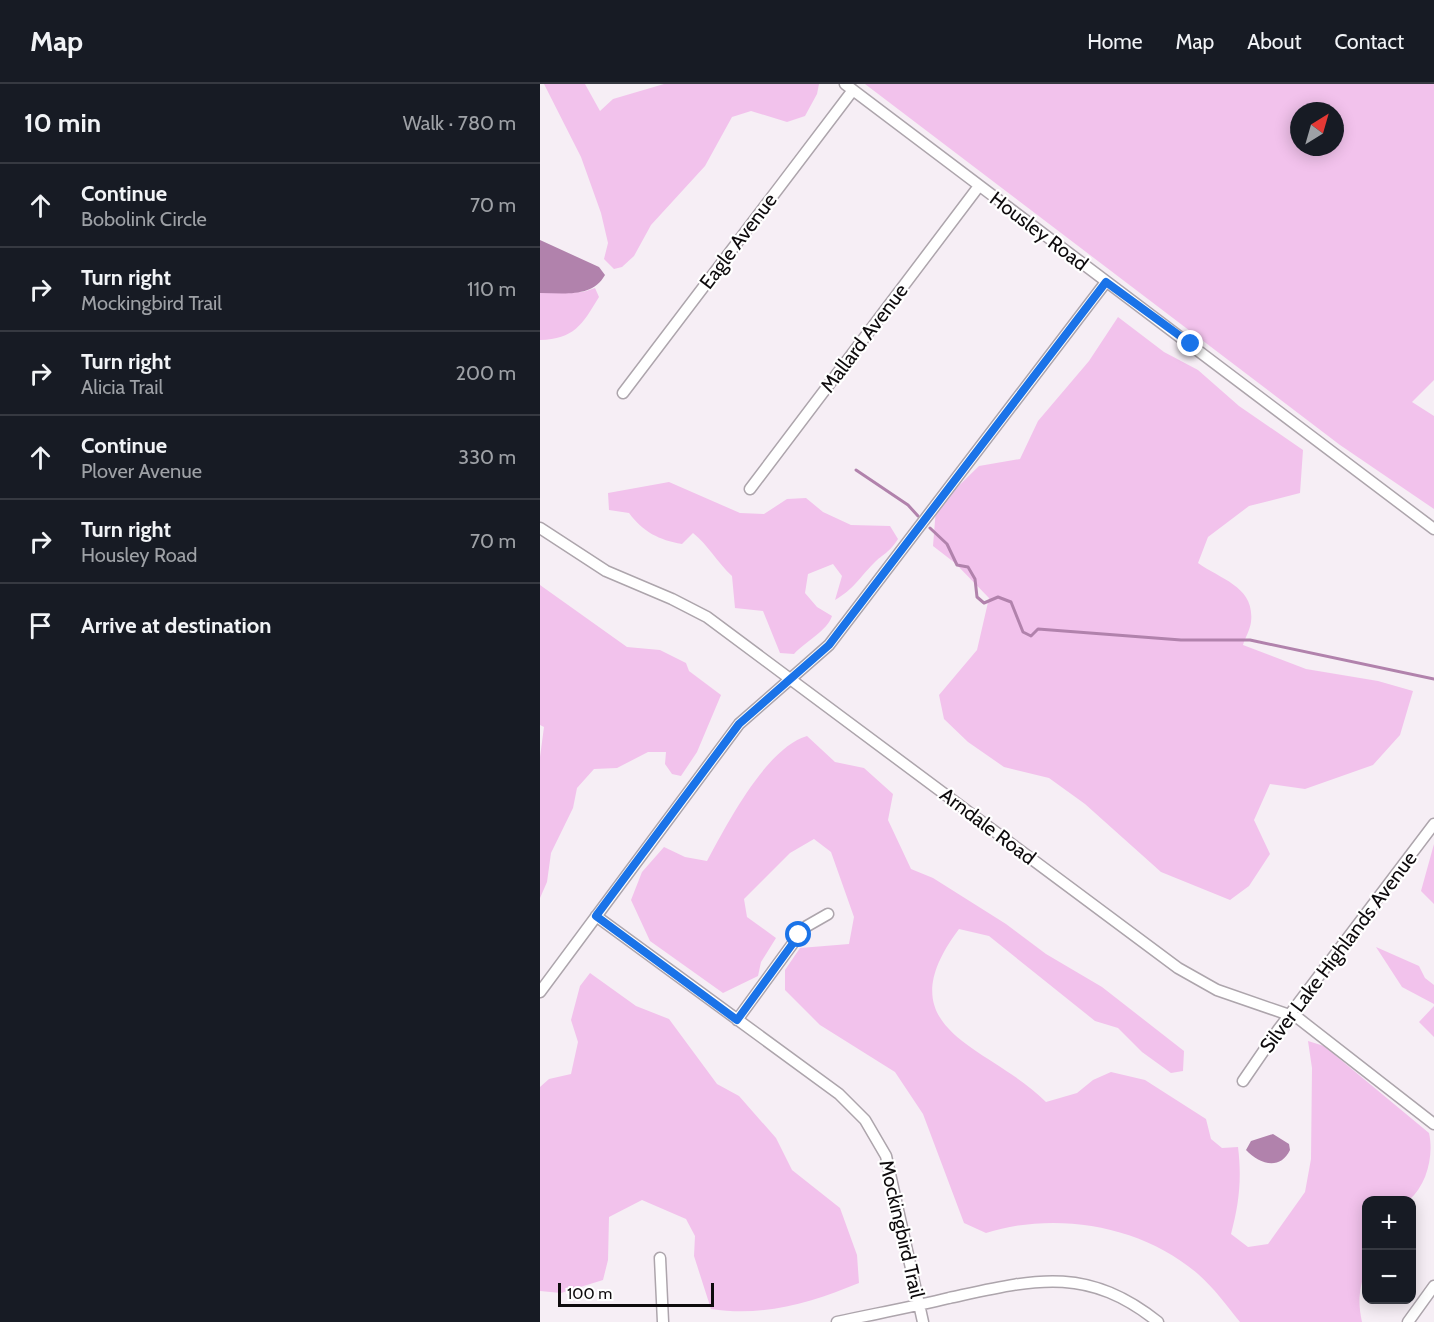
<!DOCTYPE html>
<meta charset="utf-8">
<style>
body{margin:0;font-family:Cabin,sans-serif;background:#20242c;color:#f1f3f6}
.controls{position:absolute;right:18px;bottom:18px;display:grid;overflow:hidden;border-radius:12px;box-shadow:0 3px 15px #0003}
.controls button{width:54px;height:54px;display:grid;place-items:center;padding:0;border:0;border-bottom:2px solid #363941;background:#171b24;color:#f1f3f6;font:30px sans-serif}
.compass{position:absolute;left:750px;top:18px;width:54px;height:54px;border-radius:50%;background:#171b24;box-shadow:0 3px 15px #0003;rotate:37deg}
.scale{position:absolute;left:18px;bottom:15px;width:156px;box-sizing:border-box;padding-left:6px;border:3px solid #0e0b0d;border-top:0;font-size:16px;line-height:21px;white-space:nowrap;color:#0e0b0d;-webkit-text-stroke:4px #fff;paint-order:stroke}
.stop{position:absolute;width:18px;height:18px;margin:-14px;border:4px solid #1a73e8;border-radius:50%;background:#fff}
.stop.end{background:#1a73e8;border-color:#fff;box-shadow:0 2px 6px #0008}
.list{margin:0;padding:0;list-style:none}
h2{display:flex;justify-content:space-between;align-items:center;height:78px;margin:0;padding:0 24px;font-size:26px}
h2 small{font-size:20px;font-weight:400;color:#9ea1a6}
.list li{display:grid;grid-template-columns:39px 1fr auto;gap:18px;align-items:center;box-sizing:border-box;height:84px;padding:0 24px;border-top:2px solid #363941}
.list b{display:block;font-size:22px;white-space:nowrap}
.list p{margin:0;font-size:20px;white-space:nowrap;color:#9ea1a6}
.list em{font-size:20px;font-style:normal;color:#9ea1a6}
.icon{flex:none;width:33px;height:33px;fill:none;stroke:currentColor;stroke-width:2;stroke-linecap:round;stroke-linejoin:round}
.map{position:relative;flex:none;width:894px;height:1238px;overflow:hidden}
header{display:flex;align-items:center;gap:36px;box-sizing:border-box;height:84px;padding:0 30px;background:#171b24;border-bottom:2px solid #363941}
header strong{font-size:28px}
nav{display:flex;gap:33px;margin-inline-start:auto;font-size:21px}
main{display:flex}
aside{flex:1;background:#171b24}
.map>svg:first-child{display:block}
.green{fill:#f2c2ec;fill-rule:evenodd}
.water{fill:#b182ac}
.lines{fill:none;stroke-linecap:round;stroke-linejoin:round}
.stream{stroke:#b182ac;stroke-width:3}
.minor-casing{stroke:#ada5ac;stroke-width:13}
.minor{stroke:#fff;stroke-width:10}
.route{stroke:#1a73e8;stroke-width:8}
.labels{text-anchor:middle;stroke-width:4.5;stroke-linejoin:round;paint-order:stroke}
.street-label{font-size:20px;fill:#0e0b0d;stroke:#fff}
</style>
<header>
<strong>Map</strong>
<nav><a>Home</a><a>Map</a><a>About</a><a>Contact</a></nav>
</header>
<main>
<aside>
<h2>10 min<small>Walk · 780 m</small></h2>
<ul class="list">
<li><svg class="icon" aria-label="ahead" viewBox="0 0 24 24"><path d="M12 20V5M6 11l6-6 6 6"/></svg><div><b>Continue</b><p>Bobolink Circle</p></div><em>70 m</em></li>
<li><svg class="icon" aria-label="right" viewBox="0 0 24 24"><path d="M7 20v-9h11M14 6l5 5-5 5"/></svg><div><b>Turn right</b><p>Mockingbird Trail</p></div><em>110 m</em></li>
<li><svg class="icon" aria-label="right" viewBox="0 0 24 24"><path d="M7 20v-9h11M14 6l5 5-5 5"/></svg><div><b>Turn right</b><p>Alicia Trail</p></div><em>200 m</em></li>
<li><svg class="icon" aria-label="ahead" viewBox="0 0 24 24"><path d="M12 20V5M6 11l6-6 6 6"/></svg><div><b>Continue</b><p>Plover Avenue</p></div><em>330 m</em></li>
<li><svg class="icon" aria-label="right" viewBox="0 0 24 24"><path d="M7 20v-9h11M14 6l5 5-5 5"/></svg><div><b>Turn right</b><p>Housley Road</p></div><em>70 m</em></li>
<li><svg class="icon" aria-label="arrive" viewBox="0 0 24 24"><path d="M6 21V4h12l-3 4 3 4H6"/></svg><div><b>Arrive at destination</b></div></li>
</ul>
</aside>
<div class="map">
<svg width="894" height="1238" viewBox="0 0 894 1238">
<rect width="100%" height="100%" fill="#f6eef5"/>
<path class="green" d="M4,0H45L60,27L73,15L124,0H279L277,10L265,32L247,38L211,27L192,33L165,82L111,141L94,172L82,183L74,185L64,175L68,159L61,129L41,73Z
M325,0H894V296L872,318L894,332V425L800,361ZM759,27H795V63H759Z
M55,204L59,213C42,241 34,255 0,256V209L43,208Z
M578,233L624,268L658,286L699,322L763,366L760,409L709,422L668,453L658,479C682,496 715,503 711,538C710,546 705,554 703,561L766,585L838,597L873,607L860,651L833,681L765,705L730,700L714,736L730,770L709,802L690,816L621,788L545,720L509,694L464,683L428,658L404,635L399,611L437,566L449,514L415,479L393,462L396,424L439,382L480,375L498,337L549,277Z
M129,398L200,429L224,430L247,415L266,414L283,428L311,441L350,442L358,455C348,470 344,469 334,479C319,494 314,505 295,516L302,492L293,480L268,490L265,509L277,523L292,532C287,547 266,557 254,570L240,569L223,527L195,524L192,492C177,478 168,461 153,449L142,460C119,456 103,448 89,429L69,426L68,409Z
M0,501L87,563L120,566L146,579L149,587L181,611L157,668L141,692L132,690L125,680L126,668H108L77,684L54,685L37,704L33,724L11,769L7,798L0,814V673L4,643L0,641Z
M267,652L295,678L324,684L353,710L348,736L371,785L393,794L466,840L506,870L562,903L644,967L643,987L631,989L602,968L578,944L555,937L449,852L419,845C342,948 450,961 506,1018L537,1009L553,996L571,988L605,996L666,1035L671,1055L682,1064L698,1063C702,1095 699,1120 691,1150L708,1163L728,1160L765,1108L771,1075L772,984L768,957L784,962L889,1049C894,1071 887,1101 869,1116H826C826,1135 831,1166 826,1183C820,1204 817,1215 822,1238H700C687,1222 674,1204 658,1190C602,1141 515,1127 446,1149L424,1139L383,1030L355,988L280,941L245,906V886L260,864L309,860L314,833L291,768L274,755L250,769L204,815L207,833L236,854L221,878L218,892L183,909L110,857L91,816L102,788L124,763L145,773L167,777C187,740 226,664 267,652Z
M894,760V820L881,807Z
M836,863L879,882L885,894L894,901V920L862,903Z
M50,889L96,922L129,935L177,1000L199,1012L236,1054L252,1086L300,1124L317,1171L319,1199C270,1219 224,1233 171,1225L154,1172L155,1152L146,1135L102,1116L69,1133L68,1176L63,1196L21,1209L0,1207V1003L9,995L31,990L38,958L31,936L40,902Z
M894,922V953L879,938Z"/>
<path class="water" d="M0,156L59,183L65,191C52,214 24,209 0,209Z
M733,1050L749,1060L750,1066C740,1087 719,1080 706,1066L711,1057Z"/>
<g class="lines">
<path class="stream" d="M316,386L368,421L378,432
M390,444L407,460L417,481L428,483L435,495L437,513L444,519L458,513L471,518L483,548L491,552L498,545L641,556H710L894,595"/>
<defs>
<path id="minor" d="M305,0L894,445
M83,309L313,6
M210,405L439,102
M0,444L66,487L132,515L167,533L638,884L677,906L758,934L894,1040
M56,832L299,1010L325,1036L346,1072L383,1238
M0,908L199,640L289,561L566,198
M197,936L259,851L267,842L288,830
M703,997L738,946L894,740
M120,1174L123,1238
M297,1238C334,1230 372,1223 409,1214C492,1196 546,1180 618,1238
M868,1238L894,1202"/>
</defs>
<use href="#minor" class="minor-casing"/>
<use href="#minor" class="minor"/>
</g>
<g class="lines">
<path class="route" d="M259,851L197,936L56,832L199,640L289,561L566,198L651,260"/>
</g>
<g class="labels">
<g class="street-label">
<text transform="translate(499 147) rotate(37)" y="7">Housley Road</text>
<text transform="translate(198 157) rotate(-53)" y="7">Eagle Avenue</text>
<text transform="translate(324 254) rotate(-53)" y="7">Mallard Avenue</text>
<text transform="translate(448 742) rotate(37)" y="7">Arndale Road</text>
<text transform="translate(798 868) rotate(-53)" y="7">Silver Lake Highlands Avenue</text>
<text transform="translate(362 1145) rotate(77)" y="7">Mockingbird Trail</text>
</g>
</g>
</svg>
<div class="controls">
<button>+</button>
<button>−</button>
</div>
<svg class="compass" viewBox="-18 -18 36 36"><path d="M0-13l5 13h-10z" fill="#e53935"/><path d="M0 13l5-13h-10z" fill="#9ea1a6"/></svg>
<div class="scale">100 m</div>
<div class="stop" style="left:259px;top:851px"></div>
<div class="stop end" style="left:651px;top:260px"></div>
</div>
</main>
